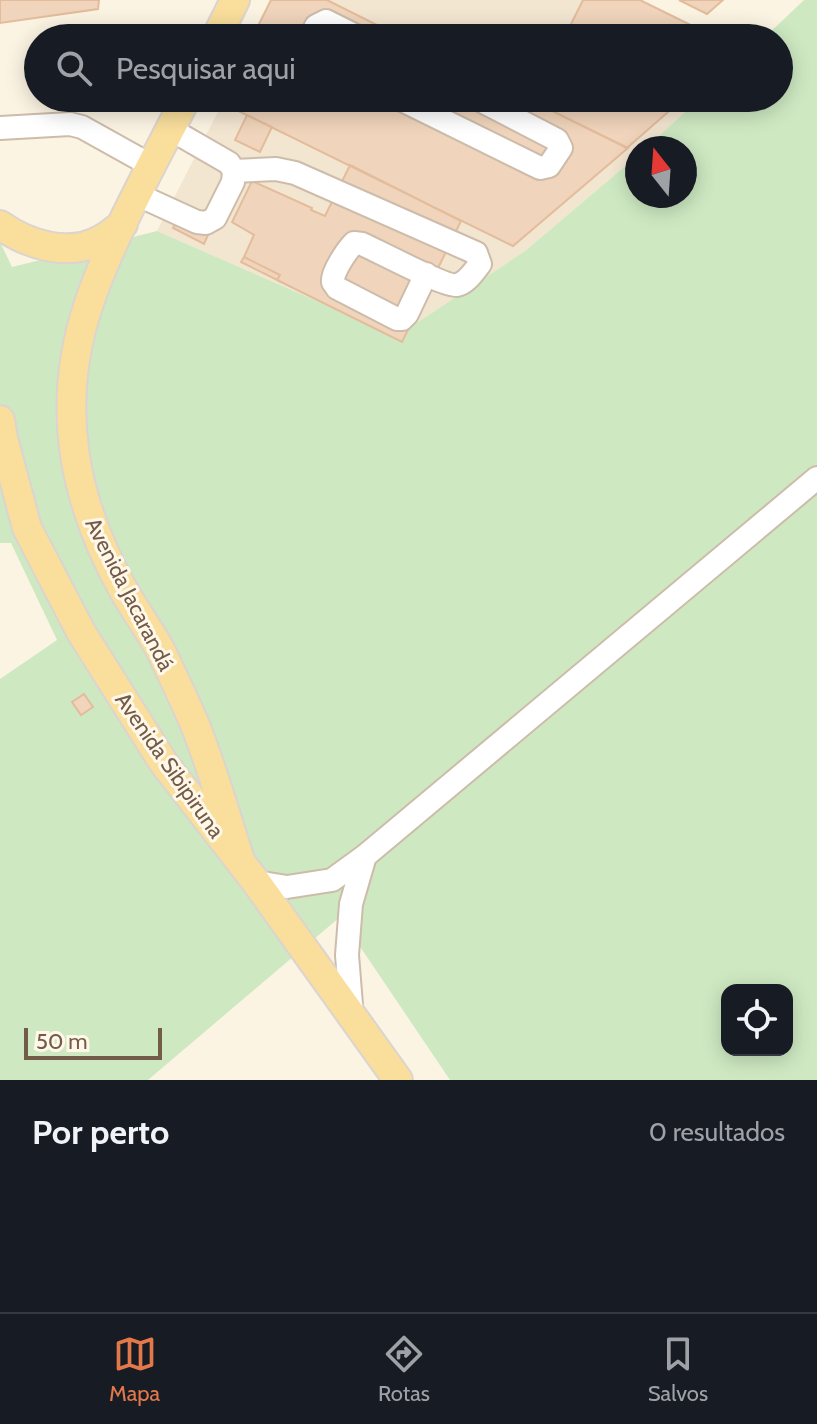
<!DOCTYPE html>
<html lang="pt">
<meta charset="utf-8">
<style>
body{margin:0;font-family:Cabin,sans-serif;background:#242831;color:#f1f3f6}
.controls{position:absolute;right:24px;bottom:24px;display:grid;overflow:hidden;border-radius:16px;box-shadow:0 4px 20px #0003}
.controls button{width:72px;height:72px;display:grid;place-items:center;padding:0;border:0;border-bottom:2px solid #363941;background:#171b24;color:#f1f3f6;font:40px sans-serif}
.compass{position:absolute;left:625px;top:136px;width:72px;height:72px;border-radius:50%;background:#171b24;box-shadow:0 4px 20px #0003;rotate:343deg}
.scale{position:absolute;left:24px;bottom:20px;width:138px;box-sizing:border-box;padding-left:8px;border:4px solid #735b49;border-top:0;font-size:22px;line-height:28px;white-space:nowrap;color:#735b49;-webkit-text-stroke:6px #fff8e9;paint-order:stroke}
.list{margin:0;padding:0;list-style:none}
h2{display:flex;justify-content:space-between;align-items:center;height:104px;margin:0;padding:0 32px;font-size:34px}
h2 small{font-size:26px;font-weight:400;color:#9ea1a6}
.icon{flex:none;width:44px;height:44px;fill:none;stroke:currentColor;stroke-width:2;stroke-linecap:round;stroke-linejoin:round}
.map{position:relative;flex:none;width:817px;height:1080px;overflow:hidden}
.search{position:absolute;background:#171b24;box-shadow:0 4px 20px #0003;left:24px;right:24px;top:24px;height:88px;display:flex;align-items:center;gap:20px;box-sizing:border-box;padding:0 28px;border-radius:44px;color:#9ea1a6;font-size:30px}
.sheet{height:232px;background:#171b24}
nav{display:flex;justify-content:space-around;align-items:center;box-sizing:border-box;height:112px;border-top:2px solid #363941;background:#171b24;font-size:22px;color:#9ea1a6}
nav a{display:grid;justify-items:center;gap:4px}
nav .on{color:#e3784a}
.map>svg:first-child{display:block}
.residential{fill:#f3e6d1}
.green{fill:#cee9c2;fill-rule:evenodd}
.building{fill:#f0d4bb;stroke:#e3bc9c;stroke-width:2}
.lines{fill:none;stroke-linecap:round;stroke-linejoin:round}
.minor-casing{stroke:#cdbcaa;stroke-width:26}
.major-casing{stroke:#dbd4d0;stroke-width:32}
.minor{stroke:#fff;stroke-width:22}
.major{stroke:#f9de9c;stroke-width:28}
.labels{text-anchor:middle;stroke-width:6;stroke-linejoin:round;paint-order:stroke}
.street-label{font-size:22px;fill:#735b49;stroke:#fff8e9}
</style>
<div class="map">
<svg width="817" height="1080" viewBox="0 0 817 1080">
<rect width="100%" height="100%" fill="#fcf4e3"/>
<path class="residential" d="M273,0H623L693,38H254Z
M225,98H700L646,148H637V156L525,251L397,336L157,231Z"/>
<path class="green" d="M804,0H817V1080H450L340,917L148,1080H0V679L57,640L11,543H0V242L12,267L157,231L397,336L525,251L637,156V196H685V148H646L700,98H779V38H764ZM727,990H787V1050H727Z"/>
<path class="building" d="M0,0H99L98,9L0,23Z
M271,0H327L403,38H252Z
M583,0H640L717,38H564Z
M679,0H723L707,14Z
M222,98H526L628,148L513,246L220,102Z
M548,98H684L627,148L544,107Z
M247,115L272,127L260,152L235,140Z
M350,165L461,221L402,342L277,280L280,275L244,257L254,235L232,222L252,181L312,208L311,210L325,216Z
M177,219L208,235L204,244L173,228Z
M244,257L280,275L277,280L241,262Z
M84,694L93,707L81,715L72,702Z"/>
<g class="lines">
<defs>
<path id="minor" d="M310,38L316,26L326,21L360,38
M398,98L540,168L549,166L561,148L557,140L476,98
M0,128L70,124L82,127L152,166
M234,171L276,169L295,173L476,253L480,264C474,271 467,283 457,285C445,287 378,251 362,244L354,243C348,249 331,273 333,282C334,284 336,286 337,288L397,319H402L407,314L426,274
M138,195L197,222L206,223L215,218L233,182L234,171L229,163L170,129
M256,882L287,887L332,880L365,856L817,478
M352,1017L347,955L351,904L365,856"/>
<path id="major" d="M216,38L235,0
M186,98C153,164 111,237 88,306C55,407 73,501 124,591C136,612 151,632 162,653C173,677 185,701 195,725C213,770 226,817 241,863
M0,225C28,245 70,258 102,239C110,235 116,229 123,224
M0,420L3,438L27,528L81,632L163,762L256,882L398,1080"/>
</defs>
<use href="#minor" class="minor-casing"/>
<use href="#major" class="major-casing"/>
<use href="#minor" class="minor"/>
<use href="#major" class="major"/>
</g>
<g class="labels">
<g class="street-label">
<text transform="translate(130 594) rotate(63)" y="8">Avenida Jacarandá</text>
<text transform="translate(170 765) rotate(55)" y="8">Avenida Sibipiruna</text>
</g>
</g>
</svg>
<div class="controls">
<button><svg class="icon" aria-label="locate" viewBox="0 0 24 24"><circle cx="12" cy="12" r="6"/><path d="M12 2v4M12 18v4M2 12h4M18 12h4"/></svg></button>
</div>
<svg class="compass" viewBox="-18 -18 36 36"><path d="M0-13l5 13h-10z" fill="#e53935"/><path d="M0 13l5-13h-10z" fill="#9ea1a6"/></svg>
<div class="scale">50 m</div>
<div class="search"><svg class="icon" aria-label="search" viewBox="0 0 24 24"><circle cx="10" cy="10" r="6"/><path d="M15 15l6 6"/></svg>Pesquisar aqui</div>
</div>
<section class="sheet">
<h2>Por perto<small>0 resultados</small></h2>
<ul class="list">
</ul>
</section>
<nav>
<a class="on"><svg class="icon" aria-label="map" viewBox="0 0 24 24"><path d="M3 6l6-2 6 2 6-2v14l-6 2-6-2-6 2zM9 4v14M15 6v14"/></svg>Mapa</a>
<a><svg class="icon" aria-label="directions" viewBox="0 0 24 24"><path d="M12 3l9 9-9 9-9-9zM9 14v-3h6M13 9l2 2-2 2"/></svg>Rotas</a>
<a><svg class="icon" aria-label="saved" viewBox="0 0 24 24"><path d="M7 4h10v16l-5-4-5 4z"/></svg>Salvos</a>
</nav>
